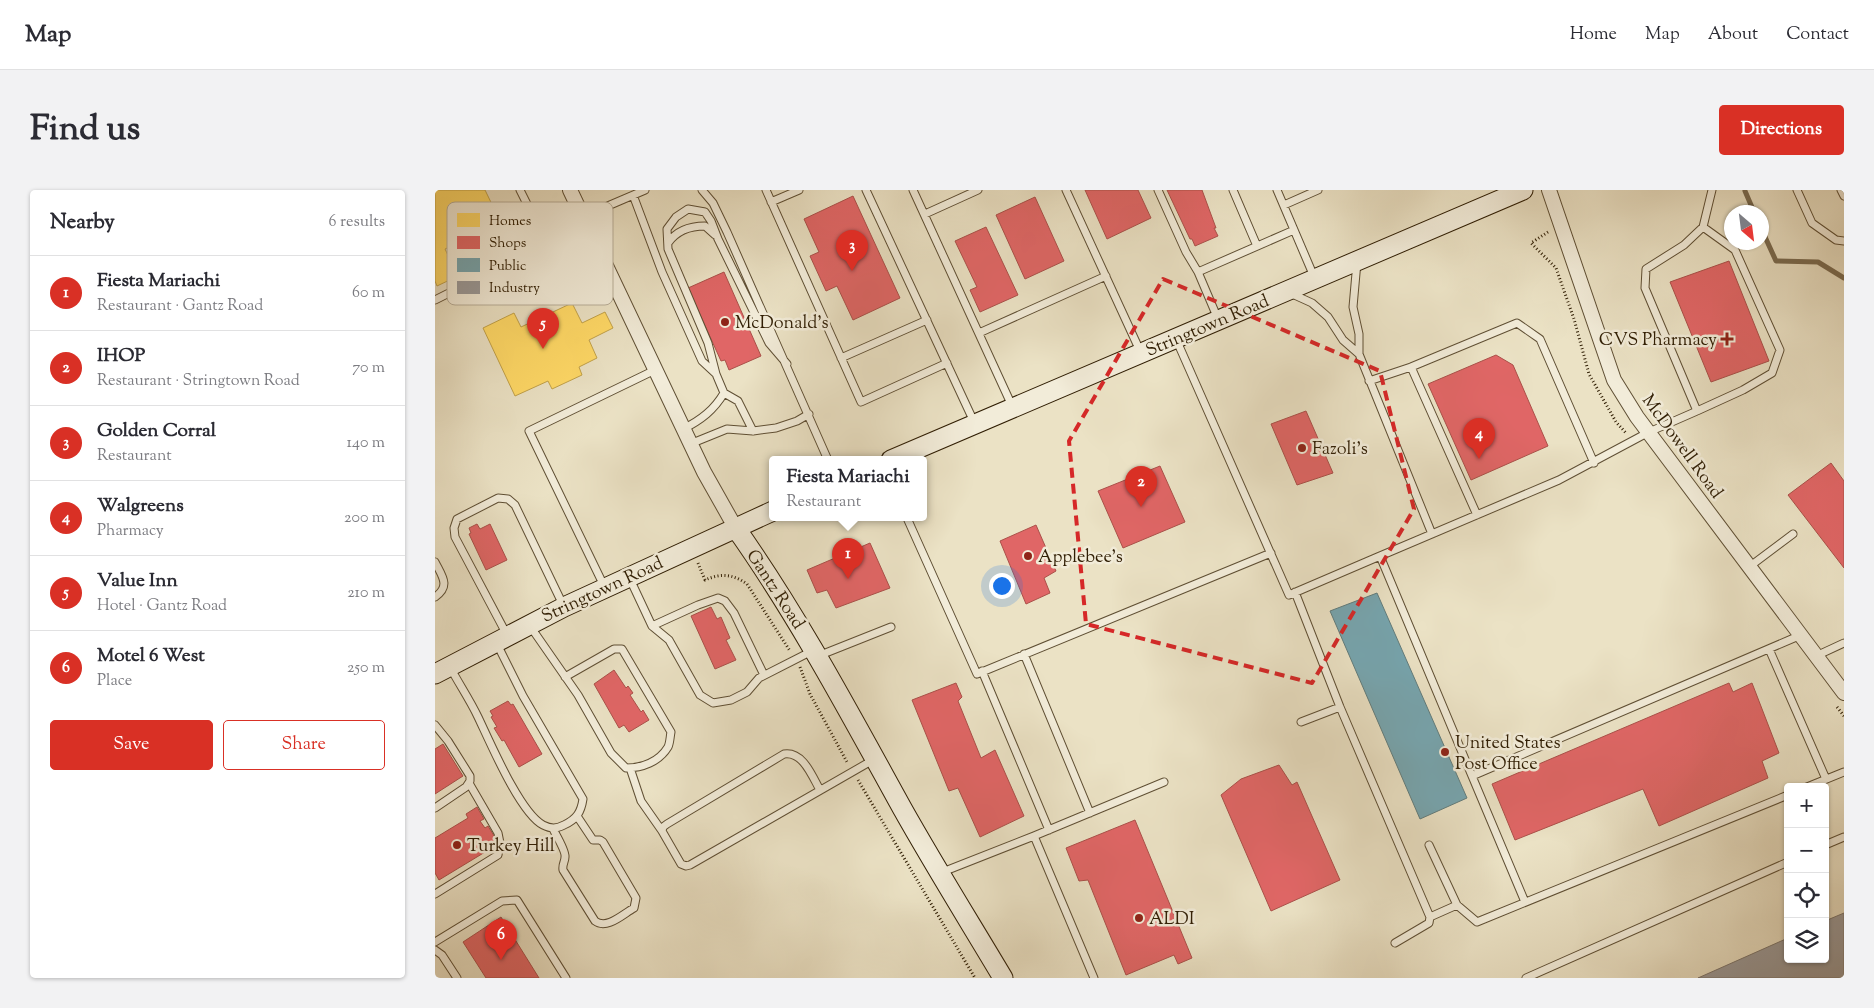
<!DOCTYPE html>
<meta charset="utf-8">
<style>
body{margin:0;font-family:"Sorts Mill Goudy",serif;background:#f2f2f3;color:#2b2b33}
.controls{position:absolute;right:15px;bottom:15px;display:grid;overflow:hidden;border-radius:5px;box-shadow:0 1px 4px #0004}
.controls button{width:45px;height:45px;display:grid;place-items:center;padding:0;border:0;border-bottom:1px solid #e1e1e2;background:#fff;color:#2b2b33;font:25px sans-serif}
.compass{position:absolute;left:1289px;top:15px;width:45px;height:45px;border-radius:50%;background:#fff;box-shadow:0 1px 4px #0004;rotate:152deg}
.you{position:absolute;left:566px;top:395px;width:18px;height:18px;margin:-12px;border:4px solid #fff;border-radius:50%;background:#1a73e8;box-shadow:0 0 0 8px #1a73e833}
.badge{display:grid;place-items:center;width:32px;height:32px;border-radius:50%;background:#d93025;color:#fff;font-size:16px;font-weight:700}
.pin{position:absolute;translate:-50% -41px;filter:drop-shadow(0 1px 2px #0008)}
.pin::after{content:'';position:absolute;top:26px;width:18px;height:15px;background:inherit;clip-path:polygon(0 0,100% 0,50% 100%)}
.popup{position:absolute;left:334px;top:266px;width:158px;height:65px;box-sizing:border-box;display:grid;place-content:center;border-radius:5px;background:#fff;filter:drop-shadow(0 1px 4px #0005);font-size:16px;white-space:nowrap;color:#7c7c81}
.popup b{font-size:19px;color:#2b2b33}
.popup::after{content:'';position:absolute;left:50%;top:100%;margin-left:-10px;border:10px solid transparent;border-top-color:#fff}
.list{margin:0;padding:0;list-style:none}
h2{display:flex;justify-content:space-between;align-items:center;height:65px;margin:0;padding:0 20px;font-size:21px}
h2 small{font-size:16px;font-weight:400;color:#7c7c81}
.list li{display:grid;grid-template-columns:32px 1fr auto;gap:15px;align-items:center;box-sizing:border-box;height:75px;padding:0 20px;border-top:1px solid #e1e1e2}
.list b{display:block;font-size:19px;white-space:nowrap}
.list p{margin:0;font-size:16px;white-space:nowrap;color:#7c7c81}
.list em{font-size:16px;font-style:normal;color:#7c7c81}
.actions{display:flex;gap:10px;padding:15px 20px}
.actions a{flex:1;padding:11px 0;border:1px solid #d93025;border-radius:5px;text-align:center;font-size:18px;color:#d93025}
.actions .main{background:#d93025;color:#fff}
.icon{flex:none;width:28px;height:28px;fill:none;stroke:currentColor;stroke-width:2;stroke-linecap:round;stroke-linejoin:round}
.map{position:relative;flex:none;width:1409px;height:788px;overflow:hidden;border-radius:5px}
header{display:flex;align-items:center;gap:30px;box-sizing:border-box;height:70px;padding:0 25px;background:#fff;border-bottom:1px solid #e1e1e2}
header strong{font-size:24px}
nav{display:flex;gap:28px;margin-inline-start:auto;font-size:18px}
.intro{display:flex;align-items:center;justify-content:space-between;box-sizing:border-box;height:120px;padding:0 30px}
h1{margin:0;font-size:35px}
.button{padding:12px 22px;border-radius:5px;background:#d93025;color:#fff;font-size:18px;font-weight:700}
main{display:flex;gap:30px;padding:0 30px}
aside{flex:1;background:#fff;border-radius:5px;box-shadow:0 1px 4px #0004}
.map>svg:first-child{display:block}
.homes{fill:#ffd966;stroke:#c1a149}
.shops{fill:#e06666;stroke:#ab5049}
.public{fill:#76a5af;stroke:#617c7c}
.industry{fill:#999;stroke:#7a746c}
.lines{fill:none;stroke-linecap:round;stroke-linejoin:round}
.stream{stroke:#7a6b50;stroke-width:5}
.service-casing{stroke:#5f4f34;stroke-width:9}
.minor-casing{stroke:#5f4f34;stroke-width:16}
.secondary-casing{stroke:#301e04;stroke-width:21}
.path{stroke:#301e04;stroke-width:3;stroke-dasharray:1 2.5;stroke-linecap:butt}
.service{stroke:#f2ecd9;stroke-width:7}
.minor{stroke:#f2ecd9;stroke-width:14}
.secondary{stroke:#f2ecd9;stroke-width:19}
.marked{fill:none;stroke:#d62828;stroke-width:4;stroke-dasharray:10 6;stroke-linejoin:round}
.poi-dot{fill:#8f2418;stroke:#f2ecd9;stroke-width:2}
.labels{text-anchor:middle;stroke-width:5;stroke-linejoin:round;paint-order:stroke}
.poi-label{font-size:18px;fill:#301e04;stroke:#f2ecd9;text-anchor:start}
.street-label{font-size:18px;fill:#301e04;stroke:#f2ecd9}
.key{fill:#f2ecd9;stroke:#b8ae99;stroke-width:1}
.key-label{font-size:14px;fill:#301e04}
</style>
<header>
<strong>Map</strong>
<nav><a>Home</a><a>Map</a><a>About</a><a>Contact</a></nav>
</header>
<div class="intro"><h1>Find us</h1><a class="button">Directions</a></div>
<main>
<aside>
<h2>Nearby<small>6 results</small></h2>
<ul class="list">
<li><span class="badge">1</span><div><b>Fiesta Mariachi</b><p>Restaurant · Gantz Road</p></div><em>60 m</em></li>
<li><span class="badge">2</span><div><b>IHOP</b><p>Restaurant · Stringtown Road</p></div><em>70 m</em></li>
<li><span class="badge">3</span><div><b>Golden Corral</b><p>Restaurant</p></div><em>140 m</em></li>
<li><span class="badge">4</span><div><b>Walgreens</b><p>Pharmacy</p></div><em>200 m</em></li>
<li><span class="badge">5</span><div><b>Value Inn</b><p>Hotel · Gantz Road</p></div><em>210 m</em></li>
<li><span class="badge">6</span><div><b>Motel 6 West</b><p>Place</p></div><em>250 m</em></li>
</ul>
<div class="actions"><a class="main">Save</a><a>Share</a></div>
</aside>
<div class="map">
<svg width="1409" height="788" viewBox="0 0 1409 788">
<rect width="100%" height="100%" fill="#ebe2c5"/>
<filter id="stains"><feTurbulence type="fractalNoise" baseFrequency=".004" numOctaves="4"/><feColorMatrix values="0 0 0 0 .2 0 0 0 0 .09 0 0 0 0 .02 0 0 0 .5 -.17"/></filter>
<radialGradient id="worn" r=".72"><stop offset=".6" stop-color="#630" stop-opacity="0"/><stop offset="1" stop-color="#630" stop-opacity=".3"/></radialGradient>
<path class="homes" d="M0,0H50L66,33L10,59L23,86L2,96L0,91Z
M137,113L147,133L170,122L178,138L154,150L162,168L144,177L147,185L117,199L113,191L80,206L48,138L79,123L86,137Z"/>
<path class="shops" d="M650,0H703L716,28L672,49Z
M732,0H767L781,38H779L783,46L760,56L757,49H755Z
M418,6L465,108L418,130L402,96L391,101L375,66L384,62L369,29Z
M600,7L629,71L590,89L561,25Z
M551,37L583,105L545,122L535,100L542,97L520,51Z
M1294,71L1334,171L1276,192L1235,92Z
M289,82L326,166L294,180L290,170L286,171L253,98Z
M1061,165L1078,175L1113,256L1036,290L993,194Z
M871,221L898,283L862,295L836,234Z
M1396,273L1409,291V378L1353,305Z
M725,276L750,332L688,358L663,301Z
M42,334L45,339L55,334L72,370L51,380L34,344L36,343L34,338Z
M601,335L621,381L609,388L615,403L591,414L565,351Z
M435,353L455,398L401,418L392,400L382,403L372,380Z
M276,417L282,429L286,427L295,448L291,450L301,470L280,479L256,426Z
M179,480L191,498L193,496L198,503L195,505L206,522L208,520L214,530L194,542L189,535L184,538L159,494Z
M521,493L527,507L523,511L546,568L560,560L589,626L545,647L523,598L514,601L477,510Z
M1294,493L1298,502L1317,493L1344,563L1327,571L1333,588L1224,636L1208,599L1080,650L1057,594Z
M73,511L76,515L78,514L107,564L84,577L69,550L67,551L59,538L62,537L56,527L58,526L55,521Z
M8,554L28,586L0,604V559Z
M844,575L857,595L862,592L905,690L836,721L786,605L806,589Z
M42,617L49,629L45,631L50,638L53,636L61,649L58,652L60,656L4,690L0,683V648L33,628L31,624Z
M700,630L757,768L743,774L739,765L691,785L653,690L644,691L631,658Z
M66,727L104,788H51L28,752Z"/>
<path class="public" d="M942,403L1032,608L985,629L895,421Z"/>
<path class="industry" d="M1409,723V788H1263L1353,748V769H1390V731Z"/>
<g class="lines">
<path class="stream" d="M1310,1L1319,22
M1326,38L1341,71L1383,72L1409,88"/>
<defs>
<path id="service" d="M85,0L97,24L107,56
M267,0L278,13L292,42L393,270
M331,0L426,212L512,173
M431,0L540,234
M478,0L578,218
M631,0L706,163
M723,0L751,62L763,82L859,40
M798,0L822,56
M842,0L880,89
M1277,0L1268,37L1249,55L1211,79L1210,98L1262,221L1214,242L1124,290L945,366L1037,586L1366,445
M1362,0L1377,33L1401,50L1409,51
M1406,0L1409,6
M198,5L227,82L267,171L281,184L289,203C279,220 266,230 248,239
M336,12L364,0
M849,15L883,0
M490,24L543,0
M147,27L210,0
M233,53C242,40 255,36 270,36L280,45
M922,72L918,117L924,144V164L997,344
M763,82L783,129
M855,103L877,113L893,127L908,150L924,164
M0,110L151,34
M544,143L671,86
M741,149L854,405L945,366
M406,168L492,130
M976,177L1042,325
M281,184L273,153L233,59L232,39L241,27L253,19L270,22L276,31L283,49L334,153L352,174
M934,191L976,177L1082,133L1105,149L1159,273
M289,203L303,211L318,241
M1262,221L1308,200L1337,183L1345,160L1300,60L1268,37
M255,254L292,239L318,241L341,238L362,231L374,224
M472,328L542,484L836,363
M0,372C7,386 16,396 0,407
M1314,377L1358,344
M194,387L217,436L234,450L265,505L278,513L296,510L312,502L324,488L377,461
M170,398L94,241L220,180
M860,402L905,517L995,727L994,733L960,753
M95,436L143,505L176,563L191,578C207,578 224,572 233,557C235,553 235,547 236,542L187,459H179L130,487
M217,436L263,415L283,408L290,411L299,423L329,485
M72,445L20,347L19,338L22,329L63,308L73,309L80,315L129,417
M1334,459L1391,589
M589,464L655,623
M383,466L456,437
M1381,466L1409,453
M15,477C24,494 35,510 43,527C55,552 85,623 108,635C116,639 121,639 129,635C142,629 146,622 148,609L88,506L62,454
M547,481L614,640
M866,532L905,517
M0,535L13,551L35,586V591L31,597L0,618
M195,578L206,611L227,641
M1037,586L1090,712
M1372,597L1409,582
M385,600C377,586 368,561 349,564L232,634L228,637L227,641L246,674L251,676L255,675L438,570
M118,639C121,645 131,661 130,667C130,672 127,674 128,680L160,731C172,740 188,724 199,718L201,708L168,652L165,650H158L142,626
M599,646L659,788
M994,655L1022,715L1042,732L1353,605
M1390,655L1409,647
M505,683L599,646L729,592
M0,704L63,665L65,653L63,643L34,593
M995,727L1022,715
M0,752L67,711L82,710L131,788
M0,760L7,765L22,788
M1091,788L1353,672"/>
<path id="minor" d="M135,0L269,282L300,337
M1114,0L1179,190L1202,227L1409,503"/>
<path id="secondary" d="M456,270L1088,0
M300,337C363,426 414,522 467,618C499,675 534,731 568,788
M0,484L129,417L338,321"/>
</defs>
<use href="#service" class="service-casing"/>
<use href="#minor" class="minor-casing"/>
<use href="#secondary" class="secondary-casing"/>
<path class="path" d="M1113,42L1096,53L1121,78L1139,129L1154,184L1181,232L1191,243
M263,373L270,390C286,383 298,384 312,394L355,461
M365,477L375,504L412,572
M1402,517L1409,526
M423,590L540,788"/>
<use href="#service" class="service"/>
<use href="#minor" class="minor"/>
<use href="#secondary" class="secondary"/>
</g>
<path class="marked" d="M728,89L945,181L979,319L877,493L651,434L634,251Z"/>
<g class="poi-dot">
<circle cx="290" cy="132" r="5"/>
<path d="M1289.5 141.5h5v5h5v5h-5v5h-5v-5h-5v-5h5z"/>
<circle cx="867" cy="258" r="5"/>
<circle cx="593" cy="366" r="5"/>
<circle cx="1010" cy="562" r="5"/>
<circle cx="22" cy="655" r="5"/>
<circle cx="704" cy="728" r="5"/>
</g>
<g class="labels">
<g class="poi-label">
<text x="300" y="138">McDonald's</text>
<text x="1282" y="155" text-anchor="end">CVS Pharmacy</text>
<text x="877" y="264">Fazoli's</text>
<text x="603" y="372">Applebee's</text>
<text x="1020" y="558">United States<tspan x="1020" dy="21">Post Office</tspan></text>
<text x="32" y="661">Turkey Hill</text>
<text x="714" y="734">ALDI</text>
</g>
<g class="street-label">
<text transform="translate(772 135) rotate(-23)" y="6">Stringtown Road</text>
<text transform="translate(1248 256) rotate(54)" y="6">McDowell Road</text>
<text transform="translate(167 399) rotate(-25)" y="6">Stringtown Road</text>
<text transform="translate(341 399) rotate(57)" y="6">Gantz Road</text>
</g>
</g>
<rect x="12" y="12" width="166" height="103" rx="8" class="key"/>
<rect x="22" y="23" width="23" height="14" fill="#ffd966"/>
<rect x="22" y="46" width="23" height="13" fill="#e06666"/>
<rect x="22" y="68" width="23" height="14" fill="#76a5af"/>
<rect x="22" y="91" width="23" height="13" fill="#999"/>
<g class="key-label">
<text x="54" y="35">Homes</text>
<text x="54" y="57">Shops</text>
<text x="54" y="80">Public</text>
<text x="54" y="102">Industry</text>
</g>
<rect width="100%" height="100%" filter="url(#stains)"/>
<rect width="100%" height="100%" fill="url(#worn)"/>
</svg>
<div class="controls">
<button>+</button>
<button>−</button>
<button><svg class="icon" aria-label="locate" viewBox="0 0 24 24"><circle cx="12" cy="12" r="6"/><path d="M12 2v4M12 18v4M2 12h4M18 12h4"/></svg></button>
<button><svg class="icon" aria-label="layers" viewBox="0 0 24 24"><path d="M12 4l9 5-9 5-9-5zM3 14l9 5 9-5"/></svg></button>
</div>
<svg class="compass" viewBox="-18 -18 36 36"><path d="M0-13l5 13h-10z" fill="#e53935"/><path d="M0 13l5-13h-10z" fill="#7c7c81"/></svg>
<div class="you"></div>
<div class="pin badge" style="left:413px;top:389px">1</div>
<div class="popup"><b>Fiesta Mariachi</b>Restaurant</div>
<div class="pin badge" style="left:706px;top:317px">2</div>
<div class="pin badge" style="left:417px;top:81px">3</div>
<div class="pin badge" style="left:1044px;top:269px">4</div>
<div class="pin badge" style="left:108px;top:159px">5</div>
<div class="pin badge" style="left:66px;top:770px">6</div>
</div>
</main>
